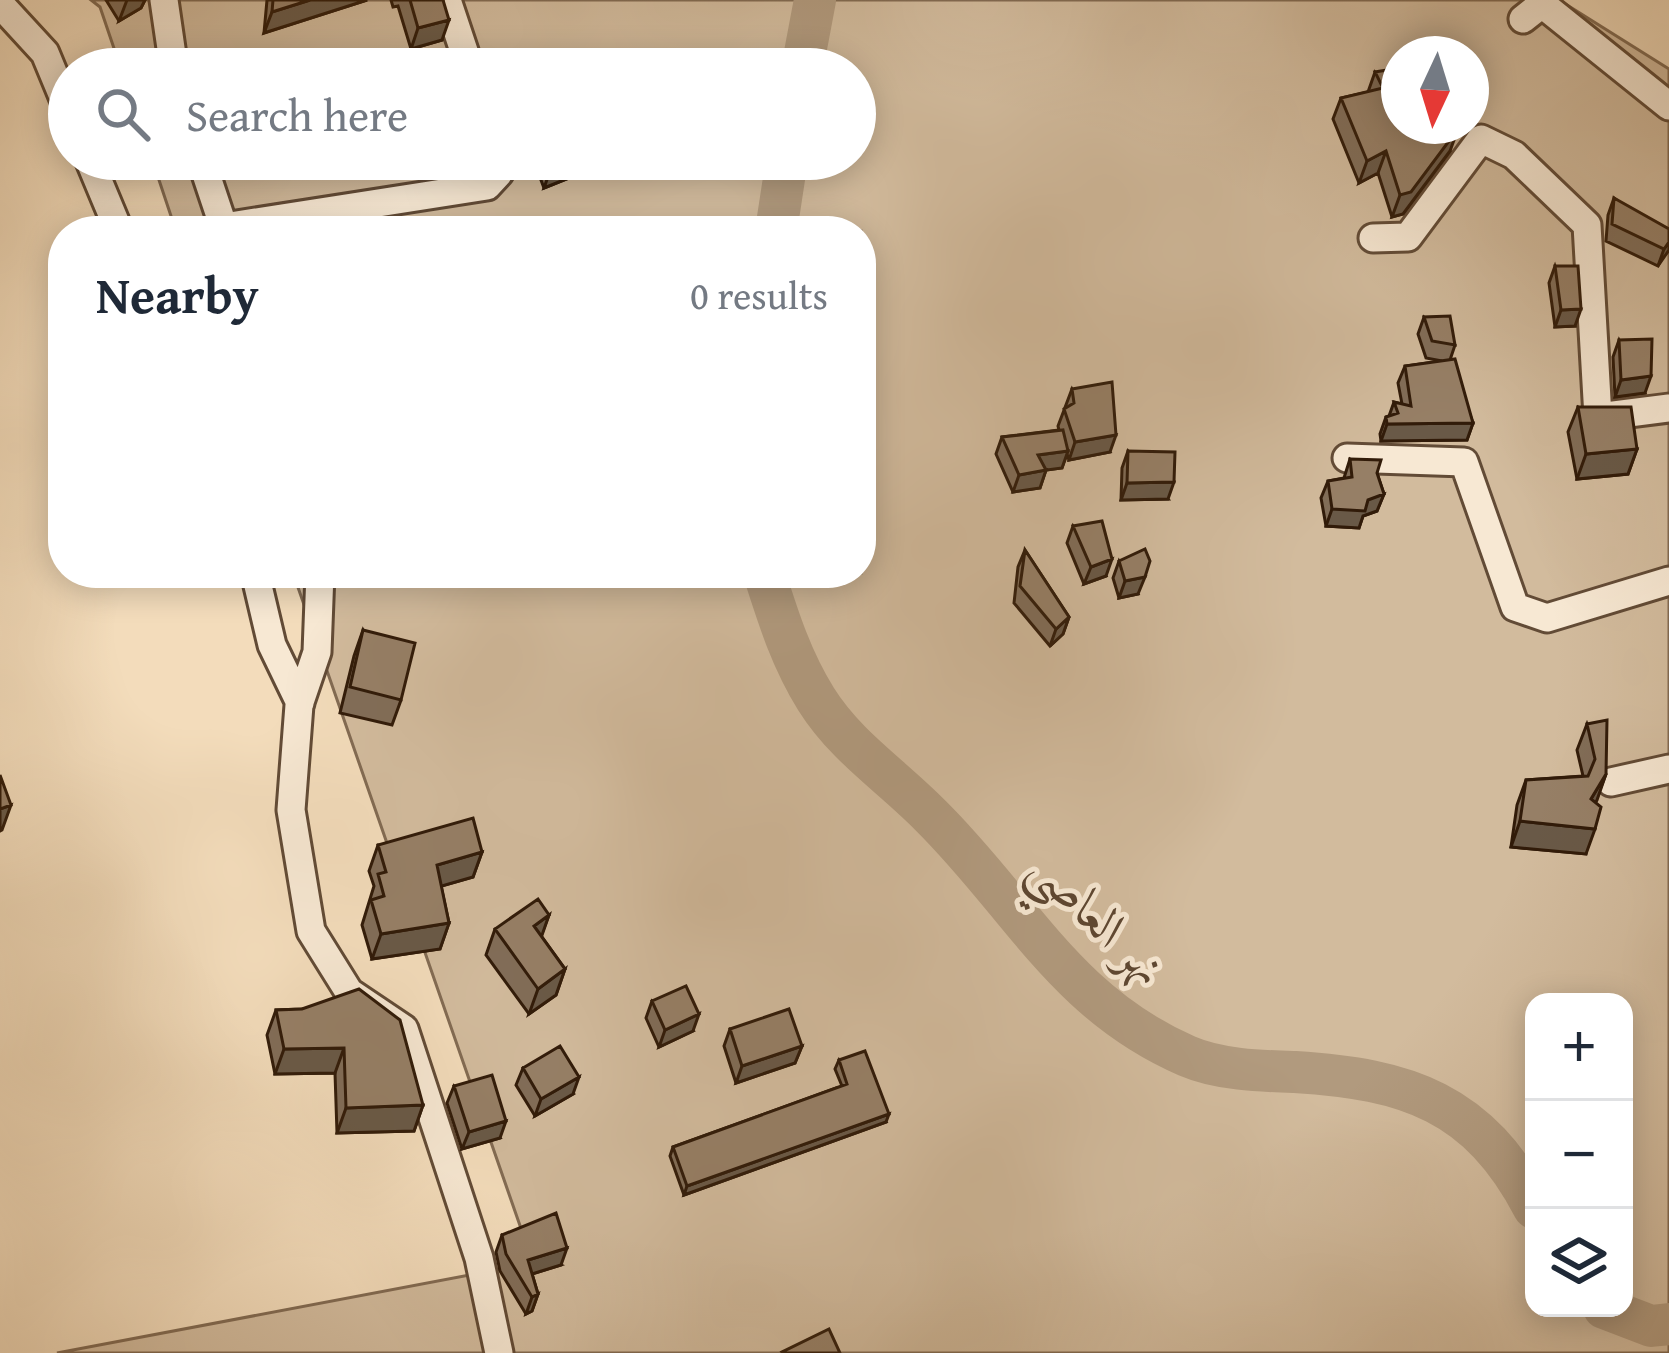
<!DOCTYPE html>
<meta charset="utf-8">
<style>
body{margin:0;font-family:"Gentium Book Plus",Amiri,serif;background:#f2f2f3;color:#1f2937}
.controls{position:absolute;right:36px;bottom:36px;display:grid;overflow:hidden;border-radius:24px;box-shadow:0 6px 30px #0003}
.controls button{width:108px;height:108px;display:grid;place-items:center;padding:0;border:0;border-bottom:3px solid #e0e1e3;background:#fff;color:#1f2937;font:60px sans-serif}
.compass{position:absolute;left:1381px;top:36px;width:108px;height:108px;border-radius:50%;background:#fff;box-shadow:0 6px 30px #0003;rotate:184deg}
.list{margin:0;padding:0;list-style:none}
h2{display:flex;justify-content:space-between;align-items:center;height:156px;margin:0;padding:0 48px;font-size:51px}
h2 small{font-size:39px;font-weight:400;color:#747a83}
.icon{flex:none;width:66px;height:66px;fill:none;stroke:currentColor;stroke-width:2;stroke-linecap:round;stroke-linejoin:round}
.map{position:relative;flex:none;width:1669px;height:1353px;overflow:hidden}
.search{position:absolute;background:#fff;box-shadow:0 6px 30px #0003;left:48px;top:48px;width:828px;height:132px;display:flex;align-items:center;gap:30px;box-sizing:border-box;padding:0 42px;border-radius:66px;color:#747a83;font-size:45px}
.panel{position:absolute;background:#fff;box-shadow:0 6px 30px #0003;left:48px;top:216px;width:828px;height:372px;border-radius:48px}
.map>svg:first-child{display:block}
.green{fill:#d2bb9d;stroke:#826b53;stroke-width:3;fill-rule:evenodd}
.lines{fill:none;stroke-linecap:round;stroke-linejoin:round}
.river{stroke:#b19a7e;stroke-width:42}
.street-casing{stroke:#624b36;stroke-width:33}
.street{stroke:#f7e8d3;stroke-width:27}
.wall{fill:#816d58;stroke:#311b09;stroke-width:3}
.shaded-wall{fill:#695947;stroke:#311b09;stroke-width:3}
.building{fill:#967f66;stroke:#311b09;stroke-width:3}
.labels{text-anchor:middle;stroke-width:10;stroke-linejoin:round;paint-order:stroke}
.water-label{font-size:51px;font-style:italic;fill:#5e4732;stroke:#f7e8d3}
</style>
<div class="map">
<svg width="1669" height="1353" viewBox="0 0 1669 1353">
<rect width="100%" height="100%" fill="#f3dcbb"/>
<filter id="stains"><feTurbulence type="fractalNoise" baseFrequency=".00167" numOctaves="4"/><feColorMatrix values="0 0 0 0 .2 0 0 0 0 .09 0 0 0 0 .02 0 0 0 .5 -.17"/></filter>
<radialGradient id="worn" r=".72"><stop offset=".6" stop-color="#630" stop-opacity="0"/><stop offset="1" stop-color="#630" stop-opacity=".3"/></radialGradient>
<path class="green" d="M91,0H1559L1669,69V1353H57L533,1263L293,573H861V231H176L152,159H855V69H121L100,7ZM1399,54H1471V126H1399ZM1534,1002H1624V1308H1534Z"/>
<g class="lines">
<path class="river" d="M802,69L815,0
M776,231L787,159
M764,573C778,617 791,659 816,699C846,747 892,776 931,816C1021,905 1065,1003 1187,1056C1219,1070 1261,1071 1295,1072C1407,1079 1479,1102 1534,1208
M1604,1308L1651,1326L1669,1324"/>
<defs>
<path id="street" d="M164,0L174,69
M447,0L470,69
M0,4L45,53L69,111
M1523,19L1542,4L1669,106
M89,159L119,231
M201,159L225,231
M224,227L487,186L499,173L500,159
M1373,238L1408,237L1481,139L1514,155L1587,225L1598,417L1669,408
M1347,458L1464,462L1515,607L1547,618L1669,581
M255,573L272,645L300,703
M320,573L317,652L299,705L291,810L311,931L349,992L404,1029L479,1258L499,1353
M1611,782L1669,769"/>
</defs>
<use href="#street" class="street-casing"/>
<use href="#street" class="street"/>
</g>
<path class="wall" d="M106,0H145L141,8L119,21Z
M267,0H367L264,33Z
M391,0H443L442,40L411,49L398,6L393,7Z
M1375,72L1450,151L1403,214L1392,217L1378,173L1359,183L1333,119L1341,98L1368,92Z
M533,159H603L601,165L544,188Z
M1614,198L1669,242L1658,266L1606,241L1608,215Z
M1555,266L1575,326L1555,327L1549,283Z
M1424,317L1455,345L1450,360L1473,423L1467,440L1381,441L1380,434L1386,417L1389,416L1394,402L1402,404L1398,383L1405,366L1442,361L1426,358L1418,334Z
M1619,340L1645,393L1615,397L1613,357Z
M1072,389L1110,452L1069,460L1067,454L1062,468L1046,470L1040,488L1013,492L996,454L1002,437L1059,430L1058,426Z
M1578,407L1637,449L1628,474L1577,479L1568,432Z
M1128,451L1168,499L1121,500L1122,468Z
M1350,459L1377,473L1384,494L1377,511L1363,516L1359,528L1326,526L1321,498L1328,481L1344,478Z
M1073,526L1106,576L1084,584L1067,543Z
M1025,550L1069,617L1063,634L1050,646L1014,603L1018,567Z
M1119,561L1138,594L1119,598L1113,578Z
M363,630L401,700L392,725L340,713L354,656Z
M1587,724L1606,774L1595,803L1586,854L1511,847L1517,805L1526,780L1583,776L1577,750Z
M378,845L482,852L473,877L441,886L449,923L440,949L372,959L362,925L374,886L369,871Z
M549,915L541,936L565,969L556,995L529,1014L486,955L495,929Z
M652,1001L693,1031L659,1047L646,1018Z
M302,1009L423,1105L414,1131L337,1133L335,1073L275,1074L267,1035L276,1010Z
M730,1029L802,1046L795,1063L736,1083L724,1046Z
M839,1060L886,1122L684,1195L670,1156L673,1147L842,1086L835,1069Z
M523,1068L573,1094L535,1116L516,1085Z
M454,1086L500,1138L462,1149L447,1103Z
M502,1235L561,1265L532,1274L538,1294L532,1311L526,1314L500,1271L496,1252Z"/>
<path class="shaded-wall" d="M127,0H145L141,8L119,21Z
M310,0H367L264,33L272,12Z
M449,20L442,40L411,49L418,28Z
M1458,129L1450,151L1403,214L1392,217L1400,195Z
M1386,151L1378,173L1359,183L1367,161Z
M580,159H603L601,165L544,188L550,171Z
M1669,242V250L1658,266L1664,249Z
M1581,309L1575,326L1555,327L1561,310Z
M1651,376L1645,393L1615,397L1621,380Z
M1473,423L1467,440L1381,441L1387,424Z
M1116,435L1110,452L1069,460L1075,442Z
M1637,449L1628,474L1577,479L1586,454Z
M1068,451L1062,468L1032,472L1038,455Z
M1046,470L1040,488L1013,492L1019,475Z
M1174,482L1168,499L1121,500L1127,483Z
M1384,494L1377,511L1363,516L1359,528L1326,526L1332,509Z
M1112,559L1106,576L1084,584L1091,567Z
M1145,577L1138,594L1119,598L1125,581Z
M1069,617L1063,634L1050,646L1056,629Z
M1606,774L1597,800L1582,825L1591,799Z
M11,805L2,830L0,831V809Z
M1520,821L1595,829L1586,854L1511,847Z
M482,852L473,877L428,890L437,865Z
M549,915L540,941L534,926Z
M449,923L440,949L372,959L381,934Z
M565,969L556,995L529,1014L538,989Z
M699,1014L693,1031L659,1047L665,1030Z
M802,1046L795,1063L736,1083L742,1066Z
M344,1048L335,1073L275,1074L284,1049Z
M579,1077L573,1094L535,1116L541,1099Z
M423,1105L414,1131L337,1133L346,1108Z
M889,1114L886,1122L684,1195L687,1186Z
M506,1121L500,1138L462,1149L469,1132Z
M567,1248L561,1265L522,1277L528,1260Z
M538,1294L532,1311L526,1314L532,1297Z"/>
<path class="building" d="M273,0H310L272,12Z
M410,0H443L449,20L418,28Z
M1399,68V126H1457L1458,129L1411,192L1400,195L1386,151L1367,161L1341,98L1383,88L1375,72Z
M546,159H580L550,171Z
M1614,198L1669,229V242L1664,249L1612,224Z
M1555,266H1578L1581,309L1561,310Z
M1450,316L1455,345L1432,341L1424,317Z
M1652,339L1651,376L1621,380L1619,340Z
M1455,359L1473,423L1387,424L1386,417L1398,413L1394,402L1411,406L1405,366Z
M1112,382L1116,435L1075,442L1064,409L1074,403L1072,389Z
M1578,407H1631L1637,449L1586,454Z
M1063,430L1068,451L1038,455L1046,470L1019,475L1002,437Z
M1128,451L1175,452L1174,482L1127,483Z
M1350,459L1381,460L1377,473L1384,494L1368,500L1365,511L1332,509L1328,481L1352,477Z
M1102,521L1112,559L1091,567L1073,526Z
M1145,549L1150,561L1145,577L1125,581L1119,561Z
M1025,550L1069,617L1056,629L1020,586Z
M363,630L415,643L401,700L350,687Z
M1607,720L1606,774L1591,799L1601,807L1595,829L1520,821L1526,780L1588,776L1595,759L1587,724Z
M0,775L11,805L0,809Z
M473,818L482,852L437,865L449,923L381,934L371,900L384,896L378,874L386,872L378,845Z
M538,899L549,915L534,926L565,969L538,989L495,929Z
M686,986L699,1014L665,1030L652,1001Z
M359,989L400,1020L423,1105L346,1108L344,1048L284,1049L276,1010L302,1009Z
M789,1009L802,1046L742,1066L730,1029Z
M560,1046L579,1077L541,1099L523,1068Z
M865,1051L889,1114L687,1186L673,1147L847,1084L839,1060Z
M492,1075L506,1121L469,1132L454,1086Z
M556,1213L567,1248L528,1260L538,1294L532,1297L506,1254L502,1235Z
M829,1329L840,1353H783L782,1352Z"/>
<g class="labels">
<g class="water-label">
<text transform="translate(1099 917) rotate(44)" y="18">نهر العاصي</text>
</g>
</g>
<rect width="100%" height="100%" filter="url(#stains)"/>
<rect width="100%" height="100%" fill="url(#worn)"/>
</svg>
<div class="controls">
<button>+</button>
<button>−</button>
<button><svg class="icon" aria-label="layers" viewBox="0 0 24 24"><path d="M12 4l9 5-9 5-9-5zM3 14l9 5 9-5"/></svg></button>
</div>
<svg class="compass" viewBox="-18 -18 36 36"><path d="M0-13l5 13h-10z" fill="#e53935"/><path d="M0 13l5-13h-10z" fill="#747a83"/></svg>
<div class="search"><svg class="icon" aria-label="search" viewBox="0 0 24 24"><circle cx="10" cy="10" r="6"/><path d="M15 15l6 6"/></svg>Search here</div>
<section class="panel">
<h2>Nearby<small>0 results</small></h2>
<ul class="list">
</ul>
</section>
</div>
